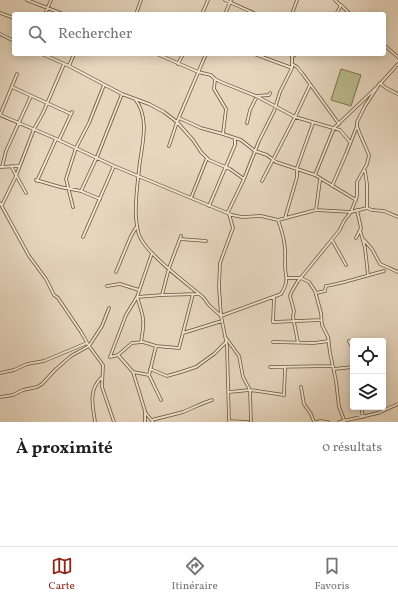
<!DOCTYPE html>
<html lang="fr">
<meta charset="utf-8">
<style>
body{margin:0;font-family:Vollkorn,serif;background:#f6f6f6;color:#202124}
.controls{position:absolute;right:12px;bottom:12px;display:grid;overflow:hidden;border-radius:4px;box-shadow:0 2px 10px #0003}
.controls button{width:36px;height:36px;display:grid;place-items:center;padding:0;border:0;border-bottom:1px solid #e0e0e0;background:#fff;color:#202124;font:20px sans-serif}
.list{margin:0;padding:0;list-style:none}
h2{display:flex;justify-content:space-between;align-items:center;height:52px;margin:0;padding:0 16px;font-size:17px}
h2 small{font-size:13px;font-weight:400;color:#757577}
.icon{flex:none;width:22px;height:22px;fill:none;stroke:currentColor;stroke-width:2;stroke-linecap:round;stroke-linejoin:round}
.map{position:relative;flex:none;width:398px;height:422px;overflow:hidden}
.search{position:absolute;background:#fff;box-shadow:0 2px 10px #0003;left:12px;right:12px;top:12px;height:44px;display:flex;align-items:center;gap:10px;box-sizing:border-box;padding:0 14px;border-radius:4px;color:#757577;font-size:15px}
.sheet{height:124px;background:#fff}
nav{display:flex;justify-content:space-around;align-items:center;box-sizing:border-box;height:56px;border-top:1px solid #e0e0e0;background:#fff;font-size:11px;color:#757577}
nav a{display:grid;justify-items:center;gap:2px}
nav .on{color:#8f2418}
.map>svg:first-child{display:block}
.green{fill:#babc8e;stroke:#7c7248}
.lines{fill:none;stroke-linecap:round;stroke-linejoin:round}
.street-casing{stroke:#685332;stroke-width:3.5}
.street{stroke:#efe4d5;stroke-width:2}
</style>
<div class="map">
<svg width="398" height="422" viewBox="0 0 398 422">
<rect width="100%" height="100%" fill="#e7d6be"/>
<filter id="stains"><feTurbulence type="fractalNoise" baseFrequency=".005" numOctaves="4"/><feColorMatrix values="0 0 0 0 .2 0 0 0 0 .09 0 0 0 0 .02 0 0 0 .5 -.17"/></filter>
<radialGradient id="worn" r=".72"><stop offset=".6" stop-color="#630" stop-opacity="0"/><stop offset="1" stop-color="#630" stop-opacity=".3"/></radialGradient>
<path class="green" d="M341,69L361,75L351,106L331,100Z"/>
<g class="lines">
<defs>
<path id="street" d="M27,0L63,14
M225,0L256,14
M335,0L340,5V7L336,14
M341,5L350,14
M0,13L14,18
M45,14L51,0
M136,14L141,0
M202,14L208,0
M225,14L231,0
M292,14L297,0
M0,34L14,41
M384,45L398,57
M42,54L69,66L122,94L149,104L164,112L177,122L193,140L201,152L209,160L230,169L244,179
M157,54L198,72L211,75L215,79L221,82L258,97L295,117L340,130L350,142
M254,54L292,68
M292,57L296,54
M178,64L183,54
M292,64L297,67L302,73L339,124
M69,66L74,54
M17,74L0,115L52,137L114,166L232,215L242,217L261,216L278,220L316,210L351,212L367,208L372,210L384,211L398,217
M215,79L214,89L226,109L223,134L241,140L255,151L267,155L276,162L315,175L356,200
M380,84L398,64
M12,87L71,114
M135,99C151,119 141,147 139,170C137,186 135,202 136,218C137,225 137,233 141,239C151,257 187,284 203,297L209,305L221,316
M179,118L201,128L223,134
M247,123L250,110L257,96L269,95L270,93
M59,140L72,112
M169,146L177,122L206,54
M11,166L26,193
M0,167L19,166
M2,167L6,151L31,96
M365,171L367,184V208
M315,175L334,128L377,87
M36,180L60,187L81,191L97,157L122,94
M37,181L56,139
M262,181L295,117L310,85
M332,186L346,154L357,126
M81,191L100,199
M191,198L207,158
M0,203L29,256L46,279L54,295L58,298L81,332L89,346L103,365L102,387L114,422
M2,205L16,176L34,129L43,113L64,64
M209,206L235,145V139
M73,207L66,179L76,148L89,123L104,85
M316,210L320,180
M228,212L244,179L259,141L274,111L280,92L292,68V54
M229,214L233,228L220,263L219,287L221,316L227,346L229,421L248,422
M285,218L297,177V168L313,123
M360,230L365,248L368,275
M83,237L114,166
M356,238L361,228L357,210
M180,239L206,241
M363,239L372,249L380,264L398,272
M332,240L346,265
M116,272L131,236L137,226
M287,278H301L309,282L315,291L321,313L322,325L328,337L330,353L336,381L339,407L345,422
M107,286L120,284L139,290
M316,293L325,291L326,286C345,283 365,276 384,271
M162,295L169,268L181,236
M274,297L273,322L321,320
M221,316L281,294C290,279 285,278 285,264C286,246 284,237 278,220
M183,333L222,321
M226,338L239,356L243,377L250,390L251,422
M349,341L353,350
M141,342C145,320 144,318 137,297L162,295L199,294
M273,342L314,343L329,341
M298,343L293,317L294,311L290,296L292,291L298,281L339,231L344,221L351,212L357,196V182L367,164L369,155L359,132L357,126V122L365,106L380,83L386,88L398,94
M156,346L149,375L161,400
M118,355L133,372L145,411V422
M110,357L118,355L132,343L143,342L156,346L179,348L193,294
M110,357L126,315L137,297L152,253
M270,367L333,366
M150,369L167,376L181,372L196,367L214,354L226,342
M334,369L353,367
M133,372L149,375
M0,373L14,370L27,364L44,361L87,343
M301,387L304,404L311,414L314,422
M229,392L250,390L284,395L285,368
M0,397L13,395L23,390L37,387L42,384L55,370L71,356L89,346L102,326L109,308
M361,407L363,417
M145,412L153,422
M152,420C162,417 173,415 183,412C193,408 202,403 212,400
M95,422C93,406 88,391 101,378
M315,422L321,421L328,422
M339,422L378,413L398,404"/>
</defs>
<use href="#street" class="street-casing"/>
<use href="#street" class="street"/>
</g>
<rect width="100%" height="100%" filter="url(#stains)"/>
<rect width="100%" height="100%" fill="url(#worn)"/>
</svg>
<div class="controls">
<button><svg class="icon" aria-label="locate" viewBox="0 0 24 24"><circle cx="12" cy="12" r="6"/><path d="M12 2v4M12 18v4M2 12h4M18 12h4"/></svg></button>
<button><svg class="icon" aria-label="layers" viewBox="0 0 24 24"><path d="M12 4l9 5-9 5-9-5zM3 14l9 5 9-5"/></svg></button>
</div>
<div class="search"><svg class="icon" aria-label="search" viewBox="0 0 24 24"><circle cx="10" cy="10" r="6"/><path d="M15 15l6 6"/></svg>Rechercher</div>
</div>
<section class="sheet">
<h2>À proximité<small>0 résultats</small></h2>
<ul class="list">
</ul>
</section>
<nav>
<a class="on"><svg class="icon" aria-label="map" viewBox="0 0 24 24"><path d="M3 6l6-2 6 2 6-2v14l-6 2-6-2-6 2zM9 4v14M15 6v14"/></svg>Carte</a>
<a><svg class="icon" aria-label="directions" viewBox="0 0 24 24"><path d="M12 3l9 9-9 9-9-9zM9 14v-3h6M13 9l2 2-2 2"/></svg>Itinéraire</a>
<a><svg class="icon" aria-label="saved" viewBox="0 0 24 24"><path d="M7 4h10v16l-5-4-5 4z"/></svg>Favoris</a>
</nav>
